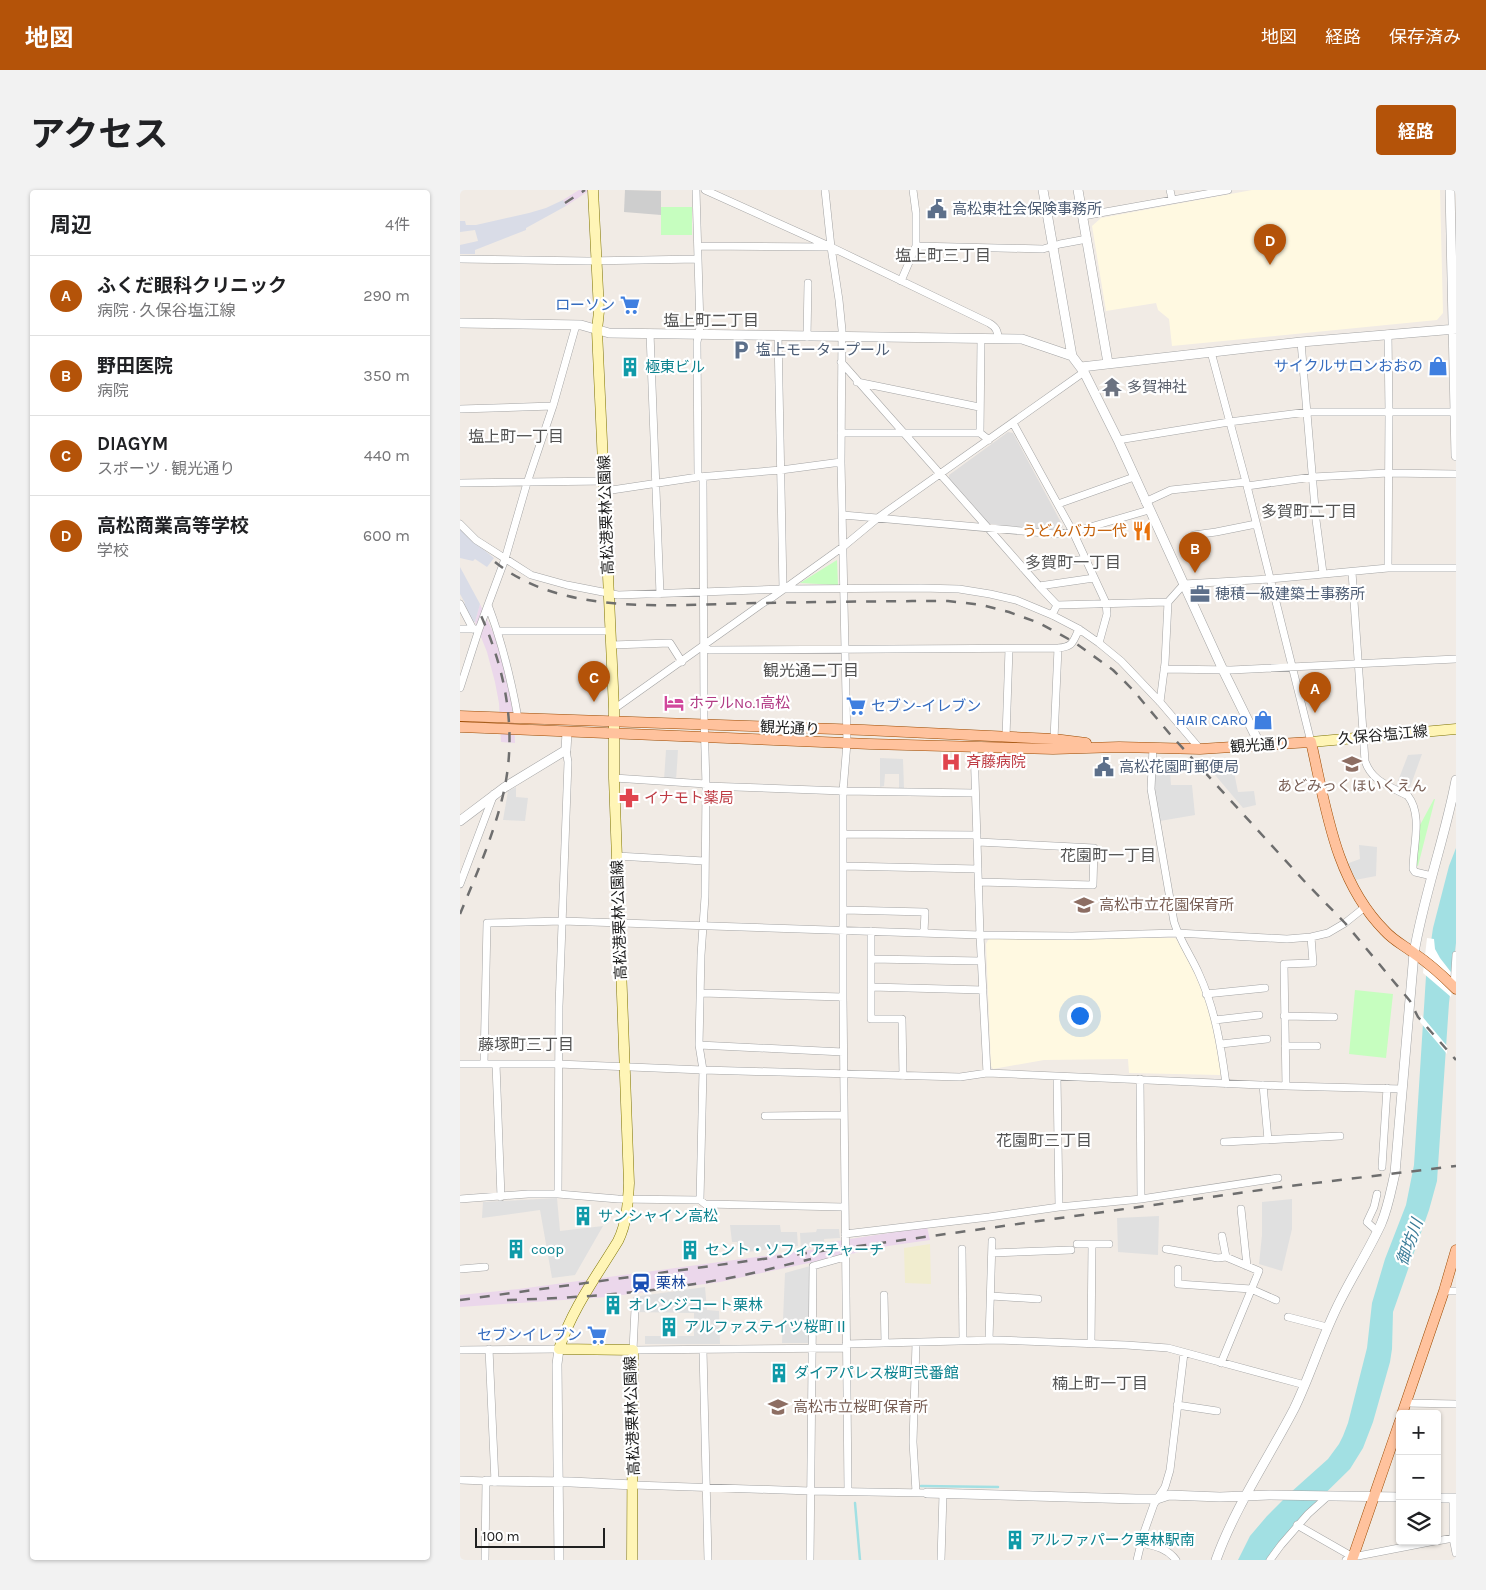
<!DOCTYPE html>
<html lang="ja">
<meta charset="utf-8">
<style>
body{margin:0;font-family:Karla,"Noto Sans JP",sans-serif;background:#f2f2f2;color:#202124}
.controls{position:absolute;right:15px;bottom:15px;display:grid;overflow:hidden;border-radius:5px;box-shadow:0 1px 4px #0004}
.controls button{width:45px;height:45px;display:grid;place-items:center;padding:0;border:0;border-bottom:1px solid #e0e0e0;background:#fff;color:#202124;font:25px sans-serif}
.scale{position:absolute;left:15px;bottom:12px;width:130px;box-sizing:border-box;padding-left:5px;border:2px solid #202020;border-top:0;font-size:14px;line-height:18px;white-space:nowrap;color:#202020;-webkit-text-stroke:4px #fff;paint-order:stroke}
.you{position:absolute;left:619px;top:825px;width:18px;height:18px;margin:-12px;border:4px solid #fff;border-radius:50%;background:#1a73e8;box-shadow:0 0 0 8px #1a73e833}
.badge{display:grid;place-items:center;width:32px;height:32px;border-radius:50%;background:#b45309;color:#fff;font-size:16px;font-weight:700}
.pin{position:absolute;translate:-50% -41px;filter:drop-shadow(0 1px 2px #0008)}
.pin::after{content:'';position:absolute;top:26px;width:18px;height:15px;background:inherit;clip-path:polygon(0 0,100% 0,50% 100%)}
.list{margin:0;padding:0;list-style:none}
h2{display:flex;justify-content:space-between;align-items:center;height:65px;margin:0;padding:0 20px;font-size:21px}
h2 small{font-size:16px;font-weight:400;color:#757577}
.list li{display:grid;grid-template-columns:32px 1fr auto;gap:15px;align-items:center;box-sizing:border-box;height:80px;padding:0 20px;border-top:1px solid #e0e0e0}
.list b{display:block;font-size:19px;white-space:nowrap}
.list p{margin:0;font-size:16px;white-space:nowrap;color:#757577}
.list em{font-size:16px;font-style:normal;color:#757577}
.icon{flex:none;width:28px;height:28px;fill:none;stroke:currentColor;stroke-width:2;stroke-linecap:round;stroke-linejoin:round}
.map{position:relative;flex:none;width:996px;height:1370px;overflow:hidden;border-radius:5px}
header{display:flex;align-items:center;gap:30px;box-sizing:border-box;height:70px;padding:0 25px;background:#b45309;color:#fff}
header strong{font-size:24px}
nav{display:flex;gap:28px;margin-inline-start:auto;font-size:18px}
.intro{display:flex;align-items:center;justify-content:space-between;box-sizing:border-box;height:120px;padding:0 30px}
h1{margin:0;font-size:35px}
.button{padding:12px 22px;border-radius:5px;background:#b45309;color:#fff;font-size:18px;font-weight:700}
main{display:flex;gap:30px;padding:0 30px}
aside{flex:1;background:#fff;border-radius:5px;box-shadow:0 1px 4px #0004}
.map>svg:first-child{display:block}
.residential{fill:#dedddd}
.industrial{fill:#ebd7eb}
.education{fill:#fff9e1}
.religious{fill:#cecece}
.farmland{fill:#f1edcf}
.park{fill:#c6febf}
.parking{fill:#e0e0e0}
.plaza{fill:#d9dce7}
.water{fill:#a2e0e3}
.pier{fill:#fff}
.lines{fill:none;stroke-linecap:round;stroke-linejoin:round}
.stream{stroke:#a2e0e3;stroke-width:2.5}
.minor-casing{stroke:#a4a4a4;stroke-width:8}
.tertiary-casing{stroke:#a4a4a4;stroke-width:10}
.secondary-casing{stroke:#7e7300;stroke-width:11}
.primary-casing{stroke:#9c4a00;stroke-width:11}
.minor{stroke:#fff;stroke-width:7}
.tertiary{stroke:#fff;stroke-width:9}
.secondary{stroke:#fff5b6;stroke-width:10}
.primary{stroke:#ffc29d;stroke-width:10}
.rail{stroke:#6e6e6e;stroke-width:2.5;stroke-dasharray:10 10;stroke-linecap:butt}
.labels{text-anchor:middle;stroke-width:4.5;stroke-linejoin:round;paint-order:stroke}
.service-label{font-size:15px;fill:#4e5e75;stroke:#fff;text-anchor:start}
.shop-label{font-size:15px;fill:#366cbe;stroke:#fff;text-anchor:end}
.culture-label{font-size:15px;fill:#0d838f;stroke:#fff;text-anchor:start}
.worship-label{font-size:15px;fill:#5b616d;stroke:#fff;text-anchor:start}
.street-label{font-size:15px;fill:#202020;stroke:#fff}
.food-label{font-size:15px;fill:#c56008;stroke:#fff;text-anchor:end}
.hotel-label{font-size:15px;fill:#b23c85;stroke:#fff;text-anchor:start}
.health-label{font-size:15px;fill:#be3a42;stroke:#fff;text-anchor:start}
.education-label{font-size:15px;fill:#785e54;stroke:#fff;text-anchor:start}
.transit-label{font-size:15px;fill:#164399;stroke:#fff;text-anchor:start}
.neighbourhood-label{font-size:16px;fill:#535353;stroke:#fff}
.water-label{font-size:16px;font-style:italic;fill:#397b97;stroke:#fff}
</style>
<header>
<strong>地図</strong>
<nav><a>地図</a><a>経路</a><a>保存済み</a></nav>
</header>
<div class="intro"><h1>アクセス</h1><a class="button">経路</a></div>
<main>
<aside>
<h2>周辺<small>4件</small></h2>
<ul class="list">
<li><span class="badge">A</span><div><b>ふくだ眼科クリニック</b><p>病院 · 久保谷塩江線</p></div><em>290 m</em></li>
<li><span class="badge">B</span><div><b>野田医院</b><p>病院</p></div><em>350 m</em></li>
<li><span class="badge">C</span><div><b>DIAGYM</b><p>スポーツ · 観光通り</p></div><em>440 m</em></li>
<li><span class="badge">D</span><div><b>高松商業高等学校</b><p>学校</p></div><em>600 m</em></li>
</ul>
</aside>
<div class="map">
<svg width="996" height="1370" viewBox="0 0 996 1370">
<rect width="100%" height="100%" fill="#f1ebe5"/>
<path class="residential" d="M548,242L553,243L603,336L600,341L528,334L489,289V285Z"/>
<path class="industrial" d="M119,0H130L106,16L103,10Z
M20,414L33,442L44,475L54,528L55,553L41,552L39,513L35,492L27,462L15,432Z
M467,1037L470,1050L428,1056L260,1092L147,1107L0,1117V1105L59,1099L372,1057L371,1052Z"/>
<path class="education" d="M792,0H980L983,123L977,130L712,156L709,129L698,120L696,113L646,121L632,36L641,28Z
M531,748H715L717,750L736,785L745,807L752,832L761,882L760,885L669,883L668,869L584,870L533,879L531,876L526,754L528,750Z"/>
<path class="religious" d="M165,0L201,1V25L164,22Z"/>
<path class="farmland" d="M470,1054L471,1094L445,1093L444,1058Z"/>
<path class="park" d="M201,17H232V45H201Z
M377,370L378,395L340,393Z
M974,609H975L958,676L956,675L960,635Z
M895,800L933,804L926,868L889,864Z"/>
<path class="parking" d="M206,560H218L216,591L204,590Z
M962,564L948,603L936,596L948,565Z
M420,568L443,569L444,598H439V584H425L424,596L420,597Z
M773,577L778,602L794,601L796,615L783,618L750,579Z
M694,580L710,581L711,595H732L735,625L700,631L693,599Z
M56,597V607L68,608L65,631L43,630L48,601Z
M899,655L917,657L916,686L895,690L886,674L900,669Z
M97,1008L100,1041L143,1036L115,1085L92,1088L80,1020L22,1028L23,1012Z
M832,1009V1039L822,1081L799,1074L802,1045V1012Z
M699,1026L698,1065L658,1062L657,1028Z
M270,1035H320L321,1042H337L338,1056L279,1063L277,1052H272Z
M357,1039H379L380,1048L364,1049L365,1056L341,1059L340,1043L356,1042Z
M350,1076L349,1153H322L325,1083Z
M245,1097L247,1120L259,1121L260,1154H185V1146H234V1123L172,1122L173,1107Z"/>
<path class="plaza" d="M103,10L106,16L66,38V40L15,60V64H0V55L18,51L15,40L0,42V31H5L6,35H16L69,23L86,18Z
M0,337L18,355L34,368L27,377L15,369L13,371L0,368Z
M0,377L20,414L15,432L11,431L2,415L5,413L0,404Z"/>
<path class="water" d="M996,658V753L989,813L977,991L969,1020L933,1122L932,1159L930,1172L913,1232L903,1258L890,1279L840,1328L807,1370H778L790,1346L807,1326L830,1303L868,1269L879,1254L883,1246L888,1233L907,1158L912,1113L925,1069L946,1015L954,975L966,786L973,738L989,676Z"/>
<path class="pier" d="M967,748L974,749L975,759L980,768L994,786L991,807L963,783Z
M961,825L987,856V864L960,832Z"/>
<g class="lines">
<path class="stream" d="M461,1296L538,1297
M395,1313L400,1370"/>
<defs>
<path id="minor" d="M236,0L240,137L237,152L238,287
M245,0L371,57L529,133C536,137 538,141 538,149
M365,0L371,57L379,110L382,140L381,272L387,553L383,601V807L388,1301
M710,0L712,9
M623,26L768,0
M238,56L368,57
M456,56L583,59L600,54L627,49
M0,69L128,71L238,69
M441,91L456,56V23L453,0
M190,143L200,404
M928,144L929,223L928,378
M318,145L323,399
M347,147L348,93
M521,149L520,243L529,250
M841,152L856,330L863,383
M751,162L786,292L851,552
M381,172L528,338L579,396L597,415L592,425
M397,192L519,217
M0,219L93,216
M553,233L613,342L646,413L647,424L639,453
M381,243H520
M658,250L769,232L848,222H996
M0,293L145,291
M787,296L853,287L928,283L996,284
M145,301L238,287L321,280L381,272
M685,312L711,300L786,292
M598,314L674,287
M383,325L596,344L613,342L689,320
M0,334L16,350L71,385L107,395L158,405L323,399L461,398L499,399L530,404L556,410L592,425L619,439L639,453L661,471L700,512L740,559
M734,345L756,342L796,334
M563,378L626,369
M892,382L905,571C912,592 930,596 948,606C963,625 953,656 953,679L955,682L972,686
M579,396L634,388
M0,414L13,439
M28,415C42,452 51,489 58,528
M597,415L708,412L724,394L810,389L928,378H996
M0,439H16
M38,441H151
M152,455L210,453L222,472
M244,456L249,460L598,458C613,457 613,452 619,439
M704,479L771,480L996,469
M0,498L19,439L45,369L67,293L93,216L116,135
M700,512L705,473L708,412
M154,519L303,413L313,407L384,356L419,327L624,182
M546,547L549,459
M594,549L598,458
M514,556L520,745L527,883
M693,558L691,599L714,732C720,751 731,766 739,784C755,819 761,856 766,894
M154,588L246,594
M246,596L383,601L515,603
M383,644L517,645
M518,652L634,658L633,695L519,692
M157,666L244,671
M384,676L518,679
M0,694L34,604
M384,720L465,722L464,742
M411,741V829H442L443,886
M411,769L521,771
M994,796L996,765
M411,797L523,800
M241,803L383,807
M746,804L805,798
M824,826L874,827
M755,830L799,825
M761,854L807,849
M239,855L383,862
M825,856H857
M0,874H98L243,880L500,887L527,883L826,896L942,899
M24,874L27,733L102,731L520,745L612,746L717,743L827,749L851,747L868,743L885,733L905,717
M36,874L41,1007
M597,887L599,1017
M680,889L681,1009
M803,895L808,950
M826,896L824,774L853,773L851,747
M305,926L384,925
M764,952L880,946
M922,977L927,898
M98,1004L99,816L108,572L106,560
M0,1009L68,1004H98L158,1009L240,1010L245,1014L384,1017
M240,1010L243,880L239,855L241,765L245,707L246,596L244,526L243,287
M781,1019L787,1076
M917,1041L907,1032L914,1017L917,1004
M385,1044L529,1027L599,1017L681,1009L818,988
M762,1046L766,1067
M617,1054H649
M502,1059L503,1151
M706,1059L758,1068L766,1067L799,1081L761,1173
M532,1063L611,1060
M0,1079L25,1077
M718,1079V1094L791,1099L816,1110
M984,1101H996
M424,1105L425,1153
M531,1106L578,1109
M175,1119L173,1160L386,1158
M828,1127L867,1137
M529,1150L532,1051
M386,1154L536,1150L666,1155L708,1158L845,1195
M631,1154L632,1054
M29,1159L35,1292
M0,1160L99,1159
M243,1160L248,1370
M946,1213L996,1214
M717,1215L757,1221
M0,1290L26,1291L25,1370
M174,1295L350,1301L467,1303
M456,1302L453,1252L456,1153
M993,1308V1348L996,1363
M837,1335L893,1367
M977,1351L993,1348
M681,1353C695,1356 707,1358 716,1370
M350,1370L353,1076L385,1067
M481,1370L483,1304
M677,1370L683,1345L694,1314L705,1297L710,1280L724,1163
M810,1370L821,1355L848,1324L868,1306
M886,1370L893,1367L975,1351"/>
<path id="tertiary" d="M583,0L612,166L624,182L658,250L763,480L800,555
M618,0L648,173
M990,0L996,266
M0,133L121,135L149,143L562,149L612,166
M621,177L841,152L996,139
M0,631L45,597L106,560L107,542
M26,1291L111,1292L174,1295
M467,1303L676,1309H697L709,1305L760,1307L809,1305L940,1307
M977,1308H996
M99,1370L97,1174L99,1159
M756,1370C775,1317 808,1269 834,1219C851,1184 862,1146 880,1111C893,1085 909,1060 921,1034C928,1018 931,1000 935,983L954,763C964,704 985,648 996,590"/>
<path id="secondary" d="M133,0L139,121L137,140L154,519V588L169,993C168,1013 167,1033 158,1051C136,1087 112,1119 99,1159L173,1160L172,1370
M851,552L996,539"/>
<path id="primary" d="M0,526L404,540L594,549L626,553
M0,537L410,554L593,559L659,557L740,559L851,552C866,618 875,691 925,741C934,751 945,756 955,764C970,774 983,786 996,799
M942,1224L984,1101L996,1060
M892,1370L940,1231"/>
</defs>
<use href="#minor" class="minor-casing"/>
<use href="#tertiary" class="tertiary-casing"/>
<use href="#secondary" class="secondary-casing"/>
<use href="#primary" class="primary-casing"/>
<use href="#minor" class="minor"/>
<use href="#tertiary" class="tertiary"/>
<use href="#secondary" class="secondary"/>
<use href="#primary" class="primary"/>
<path class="rail" d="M105,13L125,0
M35,372C104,428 216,414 299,413C362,412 425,411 488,411L522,415L549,422L579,433L614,452L653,480L673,500L709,543L846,693L885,733L950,811L958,827L996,870
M0,724C17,683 36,640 45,596C57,534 44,475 18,419
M0,1110L436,1051L822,997L996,976
M47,1110C117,1108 188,1103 258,1090C289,1085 320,1076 351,1069"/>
</g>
<defs>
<symbol id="civic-bare" viewBox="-9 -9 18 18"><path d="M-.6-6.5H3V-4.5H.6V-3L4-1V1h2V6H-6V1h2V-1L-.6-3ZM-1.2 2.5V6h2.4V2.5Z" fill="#5c6f8a" stroke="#fff" stroke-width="2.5" paint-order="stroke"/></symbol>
<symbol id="supermarket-bare" viewBox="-9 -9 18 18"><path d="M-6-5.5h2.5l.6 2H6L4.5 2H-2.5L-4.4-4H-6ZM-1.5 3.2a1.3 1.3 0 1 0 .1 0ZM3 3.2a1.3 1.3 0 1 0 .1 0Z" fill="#3f7fe0" stroke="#fff" stroke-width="2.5" paint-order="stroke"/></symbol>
<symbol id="parking-bare" viewBox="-9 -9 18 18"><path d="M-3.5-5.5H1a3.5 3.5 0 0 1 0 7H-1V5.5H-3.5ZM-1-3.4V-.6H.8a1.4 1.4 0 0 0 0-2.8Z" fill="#5c6f8a" stroke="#fff" stroke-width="2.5" paint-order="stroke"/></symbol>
<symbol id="shop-bare" viewBox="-9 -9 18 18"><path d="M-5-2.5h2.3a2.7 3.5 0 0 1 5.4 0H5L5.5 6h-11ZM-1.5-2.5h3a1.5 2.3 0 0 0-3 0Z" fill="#3f7fe0" stroke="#fff" stroke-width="2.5" paint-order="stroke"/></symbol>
<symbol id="building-bare" viewBox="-9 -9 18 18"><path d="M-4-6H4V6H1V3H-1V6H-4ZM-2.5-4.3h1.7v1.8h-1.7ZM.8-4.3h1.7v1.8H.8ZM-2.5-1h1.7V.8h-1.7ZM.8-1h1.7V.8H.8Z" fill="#0f9aa8" stroke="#fff" stroke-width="2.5" paint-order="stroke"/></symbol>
<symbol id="temple-bare" viewBox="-9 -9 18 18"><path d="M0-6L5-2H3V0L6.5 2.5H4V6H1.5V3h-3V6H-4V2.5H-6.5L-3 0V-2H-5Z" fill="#6b7280" stroke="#fff" stroke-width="2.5" paint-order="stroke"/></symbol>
<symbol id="restaurant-bare" viewBox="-9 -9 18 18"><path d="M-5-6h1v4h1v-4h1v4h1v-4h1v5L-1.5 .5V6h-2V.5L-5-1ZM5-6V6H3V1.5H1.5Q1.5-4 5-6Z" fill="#e8710a" stroke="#fff" stroke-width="2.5" paint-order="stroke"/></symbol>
<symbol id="office-bare" viewBox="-9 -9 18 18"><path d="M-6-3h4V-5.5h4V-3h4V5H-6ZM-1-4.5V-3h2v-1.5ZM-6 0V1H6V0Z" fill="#5c6f8a" stroke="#fff" stroke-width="2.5" paint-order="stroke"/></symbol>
<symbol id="hotel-bare" viewBox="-9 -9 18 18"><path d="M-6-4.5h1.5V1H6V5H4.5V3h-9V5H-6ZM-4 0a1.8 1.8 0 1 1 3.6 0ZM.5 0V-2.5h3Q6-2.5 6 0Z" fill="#d1479c" stroke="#fff" stroke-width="2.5" paint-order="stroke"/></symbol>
<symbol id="hospital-bare" viewBox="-9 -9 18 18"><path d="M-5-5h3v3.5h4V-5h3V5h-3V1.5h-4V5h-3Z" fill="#e0444e" stroke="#fff" stroke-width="2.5" paint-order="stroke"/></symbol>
<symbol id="school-bare" viewBox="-9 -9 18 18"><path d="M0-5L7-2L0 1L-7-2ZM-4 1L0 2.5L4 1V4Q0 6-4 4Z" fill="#8d6e63" stroke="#fff" stroke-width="2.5" paint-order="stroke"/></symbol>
<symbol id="pharmacy-bare" viewBox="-9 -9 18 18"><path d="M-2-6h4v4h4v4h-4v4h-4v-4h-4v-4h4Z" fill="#e0444e" stroke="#fff" stroke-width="2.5" paint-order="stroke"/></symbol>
<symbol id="station-bare" viewBox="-9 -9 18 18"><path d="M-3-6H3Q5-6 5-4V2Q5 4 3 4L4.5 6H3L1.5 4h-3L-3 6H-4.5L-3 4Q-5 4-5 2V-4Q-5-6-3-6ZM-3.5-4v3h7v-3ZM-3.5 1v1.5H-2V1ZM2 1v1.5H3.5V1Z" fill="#1a4fb4" stroke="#fff" stroke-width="2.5" paint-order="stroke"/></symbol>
</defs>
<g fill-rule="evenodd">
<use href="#civic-bare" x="463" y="5" width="28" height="28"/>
<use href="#supermarket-bare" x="156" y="101" width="28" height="28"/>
<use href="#parking-bare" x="267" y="146" width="28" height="28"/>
<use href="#shop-bare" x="964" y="162" width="28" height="28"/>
<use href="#building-bare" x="156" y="163" width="28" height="28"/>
<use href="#temple-bare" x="638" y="183" width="28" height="28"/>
<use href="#restaurant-bare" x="668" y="327" width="28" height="28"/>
<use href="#office-bare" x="726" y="390" width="28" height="28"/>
<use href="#hotel-bare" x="200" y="499" width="28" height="28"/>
<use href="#supermarket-bare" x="382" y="502" width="28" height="28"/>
<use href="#shop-bare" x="789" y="516" width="28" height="28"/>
<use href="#hospital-bare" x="477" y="558" width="28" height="28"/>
<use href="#school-bare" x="878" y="560" width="28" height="28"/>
<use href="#civic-bare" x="630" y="563" width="28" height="28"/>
<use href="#pharmacy-bare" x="155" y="594" width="28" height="28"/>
<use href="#school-bare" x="610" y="701" width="28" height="28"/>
<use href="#building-bare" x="109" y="1012" width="28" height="28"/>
<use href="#building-bare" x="42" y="1045" width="28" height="28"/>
<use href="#building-bare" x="216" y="1046" width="28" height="28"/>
<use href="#station-bare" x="167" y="1079" width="28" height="28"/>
<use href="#building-bare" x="139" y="1101" width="28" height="28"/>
<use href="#building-bare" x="195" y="1123" width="28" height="28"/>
<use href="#supermarket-bare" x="123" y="1131" width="28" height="28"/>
<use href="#building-bare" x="305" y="1169" width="28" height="28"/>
<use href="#school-bare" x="304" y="1203" width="28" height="28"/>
<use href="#building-bare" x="541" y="1336" width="28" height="28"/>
</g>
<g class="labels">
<g class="service-label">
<text x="492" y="24">高松東社会保険事務所</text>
<text x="296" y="165">塩上モータープール</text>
<text x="755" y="409">穂積一級建築士事務所</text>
<text x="659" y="582">高松花園町郵便局</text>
</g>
<g class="shop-label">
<text x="155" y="120">ローソン</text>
<text x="963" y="181">サイクルサロンおおの</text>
<text x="411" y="521" text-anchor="start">セブン-イレブン</text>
<text x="788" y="535">HAIR CARO</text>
<text x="122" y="1150">セブンイレブン</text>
</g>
<g class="culture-label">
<text x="185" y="182">極東ビル</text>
<text x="138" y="1031">サンシャイン高松</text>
<text x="71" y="1064">coop</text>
<text x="245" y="1065">セント・ソフィアチャーチ</text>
<text x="168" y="1120">オレンジコート栗林</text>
<text x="224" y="1142">アルファステイツ桜町Ⅱ</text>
<text x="334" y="1188">ダイアパレス桜町弐番館</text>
<text x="570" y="1355">アルファパーク栗林駅南</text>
</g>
<g class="worship-label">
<text x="667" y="202">多賀神社</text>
</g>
<g class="street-label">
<text transform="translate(146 325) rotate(-92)" y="5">高松港栗林公園線</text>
<text transform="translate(330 538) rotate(3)" y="5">観光通り</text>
<text transform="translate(923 545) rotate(-5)" y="5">久保谷塩江線</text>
<text transform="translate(800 555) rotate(-4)" y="5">観光通り</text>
<text transform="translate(159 730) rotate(-92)" y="5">高松港栗林公園線</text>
<text transform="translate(172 1226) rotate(-92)" y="5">高松港栗林公園線</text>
</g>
<g class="food-label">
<text x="667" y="346">うどんバカ一代</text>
</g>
<g class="hotel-label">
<text x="229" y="518">ホテルNo.1高松</text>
</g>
<g class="health-label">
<text x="506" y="577">斉藤病院</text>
<text x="184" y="613">イナモト薬局</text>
</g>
<g class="education-label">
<text x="892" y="601" text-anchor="middle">あどみっくほいくえん</text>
<text x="639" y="720">高松市立花園保育所</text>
<text x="333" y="1222">高松市立桜町保育所</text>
</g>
<g class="transit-label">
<text x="196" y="1098">栗林</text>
</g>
<g class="neighbourhood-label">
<text x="483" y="71">塩上町三丁目</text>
<text x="251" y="136">塩上町二丁目</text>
<text x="56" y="252">塩上町一丁目</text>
<text x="849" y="327">多賀町二丁目</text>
<text x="613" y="378">多賀町一丁目</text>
<text x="351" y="486">観光通二丁目</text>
<text x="648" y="671">花園町一丁目</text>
<text x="66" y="860">藤塚町三丁目</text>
<text x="584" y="956">花園町三丁目</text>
<text x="640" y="1199">楠上町一丁目</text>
</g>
<g class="water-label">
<text transform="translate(949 1052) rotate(-70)" y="6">御坊川</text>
</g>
</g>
</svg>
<div class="controls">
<button>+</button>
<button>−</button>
<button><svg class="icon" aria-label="layers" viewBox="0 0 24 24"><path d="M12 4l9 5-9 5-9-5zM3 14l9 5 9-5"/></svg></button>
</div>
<div class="scale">100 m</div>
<div class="you"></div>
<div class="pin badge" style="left:855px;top:523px">A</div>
<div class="pin badge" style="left:735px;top:383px">B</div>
<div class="pin badge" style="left:134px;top:512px">C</div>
<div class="pin badge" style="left:810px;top:75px">D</div>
</div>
</main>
